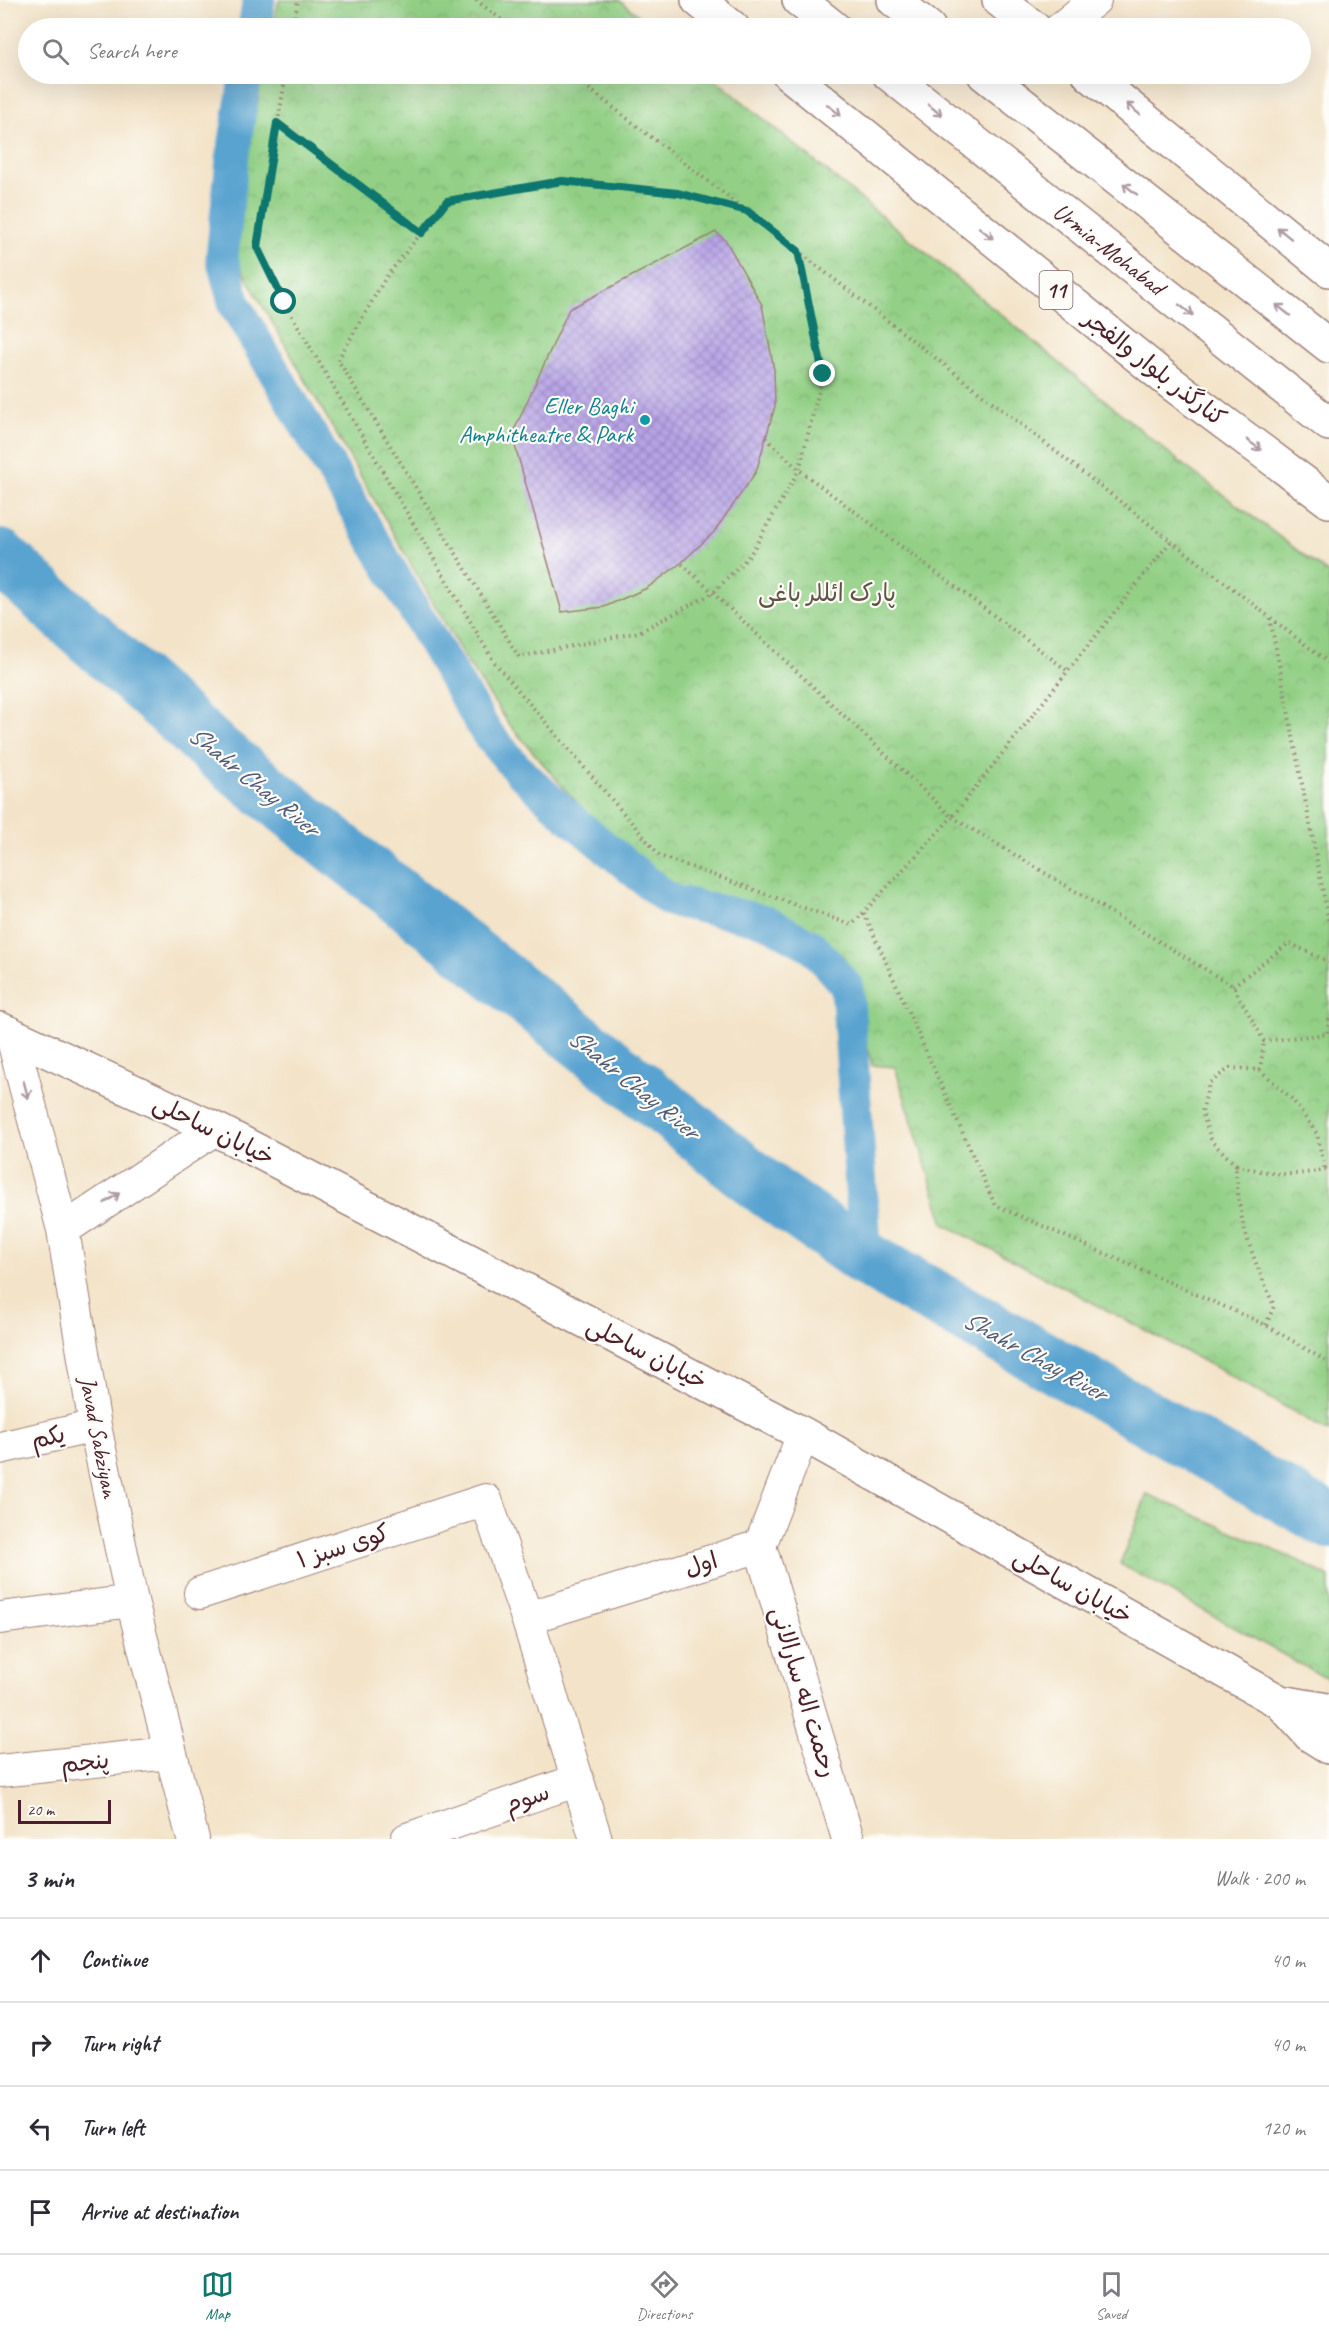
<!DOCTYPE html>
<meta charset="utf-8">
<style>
body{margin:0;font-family:Caveat,"Playpen Sans Arabic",sans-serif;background:#f2f2f3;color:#2b2b33}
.scale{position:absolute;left:18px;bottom:15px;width:93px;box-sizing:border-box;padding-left:6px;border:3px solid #4a1f2b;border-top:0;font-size:16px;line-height:21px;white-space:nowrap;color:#4a1f2b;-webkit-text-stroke:4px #fdfcf7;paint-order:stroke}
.stop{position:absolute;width:18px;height:18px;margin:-14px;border:4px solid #0f766e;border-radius:50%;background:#fff}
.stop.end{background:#0f766e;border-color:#fff;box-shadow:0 2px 6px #0008}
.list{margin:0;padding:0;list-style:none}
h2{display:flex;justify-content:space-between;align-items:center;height:78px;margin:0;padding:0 24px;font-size:26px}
h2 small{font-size:20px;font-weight:400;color:#7c7c81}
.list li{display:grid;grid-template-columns:39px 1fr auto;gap:18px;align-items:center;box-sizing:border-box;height:84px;padding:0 24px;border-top:2px solid #e1e1e2}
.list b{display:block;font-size:22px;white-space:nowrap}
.list em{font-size:20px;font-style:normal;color:#7c7c81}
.icon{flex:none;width:33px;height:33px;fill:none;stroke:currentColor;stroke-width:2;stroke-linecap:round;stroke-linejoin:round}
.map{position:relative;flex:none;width:1329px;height:1839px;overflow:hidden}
.search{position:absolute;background:#fff;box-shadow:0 6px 24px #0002;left:18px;right:18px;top:18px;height:66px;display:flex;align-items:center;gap:15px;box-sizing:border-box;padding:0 21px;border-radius:33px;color:#7c7c81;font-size:22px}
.sheet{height:414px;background:#fff}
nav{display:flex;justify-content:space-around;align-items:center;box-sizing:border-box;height:84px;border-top:2px solid #e1e1e2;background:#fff;font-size:16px;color:#7c7c81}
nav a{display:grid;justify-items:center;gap:3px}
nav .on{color:#0f766e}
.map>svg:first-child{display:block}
.park{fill:url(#park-crowns);stroke:#6e7858;stroke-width:1.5}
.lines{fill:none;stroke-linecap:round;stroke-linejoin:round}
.canal{stroke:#58a3d0;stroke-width:33}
.river{stroke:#58a3d0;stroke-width:56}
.building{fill:url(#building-cross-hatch)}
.street-casing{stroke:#9e817a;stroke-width:34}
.secondary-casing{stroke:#9e817a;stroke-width:36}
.primary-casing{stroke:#9e817a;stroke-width:36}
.highway-casing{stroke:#9e817a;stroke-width:36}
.path{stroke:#9e817a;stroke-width:4;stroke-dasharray:1.5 4.5;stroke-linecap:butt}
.street{stroke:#fff;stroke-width:32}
.secondary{stroke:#fff;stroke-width:33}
.primary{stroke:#fff;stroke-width:33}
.highway{stroke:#fff;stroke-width:33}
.oneway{stroke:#ae9aa0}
.route{stroke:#0f766e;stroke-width:8}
.culture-dot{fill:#0f9aa8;stroke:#fdfcf7;stroke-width:2}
.labels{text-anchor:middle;stroke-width:4.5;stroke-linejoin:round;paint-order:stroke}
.shield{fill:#fdfcf7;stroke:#806168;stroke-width:1.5}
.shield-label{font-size:22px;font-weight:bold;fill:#4a1f2b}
.street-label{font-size:24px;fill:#4a1f2b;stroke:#fdfcf7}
.culture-label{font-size:24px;fill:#0d838f;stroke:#fdfcf7;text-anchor:end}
.park-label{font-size:24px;fill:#605446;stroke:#fdfcf7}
.water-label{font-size:26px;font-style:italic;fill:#505a75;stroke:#fdfcf7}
</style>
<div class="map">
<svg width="1329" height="1839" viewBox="0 0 1329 1839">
<defs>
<pattern id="park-crowns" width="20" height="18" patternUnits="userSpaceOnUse" patternTransform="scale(1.5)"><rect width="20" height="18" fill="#93d086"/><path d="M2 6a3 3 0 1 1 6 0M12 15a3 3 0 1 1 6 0" fill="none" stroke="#80b274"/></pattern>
<pattern id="building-cross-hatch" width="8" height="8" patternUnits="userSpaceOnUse" patternTransform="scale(1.5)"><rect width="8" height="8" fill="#b7a4e8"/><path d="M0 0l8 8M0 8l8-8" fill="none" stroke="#9785bc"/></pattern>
</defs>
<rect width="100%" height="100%" fill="#fdfcf7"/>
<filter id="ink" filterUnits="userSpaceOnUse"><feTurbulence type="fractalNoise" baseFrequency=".0167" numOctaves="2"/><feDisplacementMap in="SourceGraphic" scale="12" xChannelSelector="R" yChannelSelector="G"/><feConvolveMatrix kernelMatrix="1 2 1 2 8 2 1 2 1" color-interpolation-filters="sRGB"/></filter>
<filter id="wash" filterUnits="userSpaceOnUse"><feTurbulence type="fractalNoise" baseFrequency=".008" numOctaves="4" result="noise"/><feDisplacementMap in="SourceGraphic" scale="24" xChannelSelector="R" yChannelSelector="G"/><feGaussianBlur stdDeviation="1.35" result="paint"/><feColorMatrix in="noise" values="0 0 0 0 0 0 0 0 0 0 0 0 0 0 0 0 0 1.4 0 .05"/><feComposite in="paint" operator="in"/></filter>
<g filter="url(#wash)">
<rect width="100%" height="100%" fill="#f3e3c8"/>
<path class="park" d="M279,0H619L654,28H272Z
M262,74H709L1181,463L1329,574V1432L1224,1372L944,1224L895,1067L872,1065L844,957L804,928L767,914L697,899L643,871L569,794L509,724L469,665L234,256L237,224Z
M1147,1494L1299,1561L1329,1577V1680L1120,1564Z"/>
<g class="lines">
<path class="canal" d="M254,28L259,0
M246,74L232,160L222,258L235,305L486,732L519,771L570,818L669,900L765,921L813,947L847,987L866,1259"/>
<path class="river" d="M0,557L215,750L769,1191L866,1259L1329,1521"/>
</g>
<g id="blocks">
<path class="building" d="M716,232L726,241L762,305L774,370L775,406L756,472L714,532L681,563L647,588L604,607L562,612L512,435L569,309Z"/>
</g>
</g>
<g filter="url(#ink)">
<use href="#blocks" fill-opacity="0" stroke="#9e817a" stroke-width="1.5"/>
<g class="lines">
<defs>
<path id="street" d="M1061,28L1095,0
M11,1033L63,1230L95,1426L132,1601L193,1839
M63,1230L215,1129
M0,1448L95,1426
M760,1546L848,1839
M200,1593L486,1500L527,1618L596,1839
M0,1618L132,1601
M527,1618L760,1546L803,1434
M0,1771L169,1753
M407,1839L578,1780"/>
<path id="secondary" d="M0,1029L215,1129L803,1434L1280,1702L1322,1709L1329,1714
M1280,1702L1310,1735L1329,1747"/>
<path id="primary" d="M698,0L733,28
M999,0L1034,28
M789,74L1171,383L1329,501
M1089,74L1329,270"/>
<path id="highway" d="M799,0L834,28
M894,0L929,28
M889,74L1329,424
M984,74L1329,346"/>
</defs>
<use href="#street" class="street-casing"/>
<use href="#secondary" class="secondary-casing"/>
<use href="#primary" class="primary-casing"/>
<use href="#highway" class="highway-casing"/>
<path class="path" d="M476,0L512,28
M293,28L298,0
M286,74L257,247L284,302L494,662L660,856L852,925L952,817L1233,986L1264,1041L1327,1034
M570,74L1171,541L952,817L681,563
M277,123L421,233
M743,210L678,193L562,181L447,201L386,277L338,360L519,657L639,632L713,593L750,555L799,470L823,374L798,251
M766,438L799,470L1068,671
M1171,541L1329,663
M1270,618L1329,923
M864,913L995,1205L1266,1325L1329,1363
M1233,986L1289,943L1329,962
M1329,1019L1327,1034L1329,1036
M1260,1070L1264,1041
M1236,1165L1212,1142L1202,1112L1209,1083L1230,1068L1260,1070L1292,1099L1317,1134L1325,1169
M1266,1325L1274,1306C1252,1254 1237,1223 1236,1165C1270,1174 1290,1178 1325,1169L1329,1171"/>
<use href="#street" class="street"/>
<use href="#secondary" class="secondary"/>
<use href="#primary" class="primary"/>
<use href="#highway" class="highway"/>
</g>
<defs><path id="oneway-shaft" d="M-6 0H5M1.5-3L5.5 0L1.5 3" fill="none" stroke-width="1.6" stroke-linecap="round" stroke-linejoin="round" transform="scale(1.5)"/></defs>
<g class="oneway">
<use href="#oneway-shaft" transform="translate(1133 109) rotate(-141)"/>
<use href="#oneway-shaft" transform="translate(834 110) rotate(39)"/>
<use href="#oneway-shaft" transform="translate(935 110) rotate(39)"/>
<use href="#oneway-shaft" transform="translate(1130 189) rotate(-142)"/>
<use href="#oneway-shaft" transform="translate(986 233) rotate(39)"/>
<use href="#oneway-shaft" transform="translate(1284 233) rotate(-141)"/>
<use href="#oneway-shaft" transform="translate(1186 310) rotate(38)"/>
<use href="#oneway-shaft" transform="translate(1283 310) rotate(-142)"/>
<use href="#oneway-shaft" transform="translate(1254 445) rotate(37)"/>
<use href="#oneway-shaft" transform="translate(26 1090) rotate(75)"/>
<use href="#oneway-shaft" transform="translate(112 1198) rotate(-34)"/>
</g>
</g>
<g class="lines" filter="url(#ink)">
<path class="route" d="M284,302L257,247L277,123L422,233L447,201L562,181L678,193L747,211L798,251L823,374"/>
</g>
<circle class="culture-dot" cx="645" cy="420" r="6"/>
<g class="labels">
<rect class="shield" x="1039.5" y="271" width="33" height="38" rx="4.5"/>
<g class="shield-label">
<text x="1056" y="298">11</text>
</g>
<g class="street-label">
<text transform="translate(1109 249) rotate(38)" y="8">Urmia-Mohabad</text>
<text transform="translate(1155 368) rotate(38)" y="8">کنارگذر بلوار والفجر</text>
<text transform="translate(214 1130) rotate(26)" y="8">خیابان ساحلی</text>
<text transform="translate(647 1353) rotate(27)" y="8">خیابان ساحلی</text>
<text transform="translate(48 1437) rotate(-13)" y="8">یکم</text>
<text transform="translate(99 1437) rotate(79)" y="8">Javad Sabziyan</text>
<text transform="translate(343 1546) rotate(-18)" y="8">کوی سبز ۱</text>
<text transform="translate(701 1564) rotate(-17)" y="8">اول</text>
<text transform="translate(1073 1586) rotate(29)" y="8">خیابان ساحلی</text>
<text transform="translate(804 1692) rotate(73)" y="8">رحمت اله سارالانی</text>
<text transform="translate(85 1762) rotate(-6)" y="8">پنجم</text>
<text transform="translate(527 1798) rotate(-19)" y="8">سوم</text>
</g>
<g class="culture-label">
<text x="633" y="414">Eller Baghi<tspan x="633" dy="28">Amphitheatre &amp; Park</tspan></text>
</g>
<g class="park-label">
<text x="827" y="601">پارک ائللر باغی</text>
</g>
<g class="water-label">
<text transform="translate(254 780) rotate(39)" y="9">Shahr Chay River</text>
<text transform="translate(634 1083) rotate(39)" y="9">Shahr Chay River</text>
<text transform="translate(1035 1355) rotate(29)" y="9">Shahr Chay River</text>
</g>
</g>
</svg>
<div class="scale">20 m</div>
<div class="stop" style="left:284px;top:302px"></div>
<div class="stop end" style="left:823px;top:374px"></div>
<div class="search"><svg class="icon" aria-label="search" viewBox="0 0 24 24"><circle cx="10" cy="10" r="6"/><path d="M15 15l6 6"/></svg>Search here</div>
</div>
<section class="sheet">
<h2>3 min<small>Walk · 200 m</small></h2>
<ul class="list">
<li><svg class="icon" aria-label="ahead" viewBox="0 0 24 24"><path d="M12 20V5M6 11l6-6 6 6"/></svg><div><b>Continue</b></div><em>40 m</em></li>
<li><svg class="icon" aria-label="right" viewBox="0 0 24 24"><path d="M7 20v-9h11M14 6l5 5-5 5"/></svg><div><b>Turn right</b></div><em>40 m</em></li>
<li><svg class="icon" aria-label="left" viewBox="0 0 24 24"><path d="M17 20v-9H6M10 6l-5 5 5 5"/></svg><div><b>Turn left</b></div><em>120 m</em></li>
<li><svg class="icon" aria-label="arrive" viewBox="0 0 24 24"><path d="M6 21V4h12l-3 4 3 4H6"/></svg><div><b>Arrive at destination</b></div></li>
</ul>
</section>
<nav>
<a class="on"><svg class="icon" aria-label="map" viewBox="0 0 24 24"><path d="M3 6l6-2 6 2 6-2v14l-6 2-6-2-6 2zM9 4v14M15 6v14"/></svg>Map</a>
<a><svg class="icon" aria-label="directions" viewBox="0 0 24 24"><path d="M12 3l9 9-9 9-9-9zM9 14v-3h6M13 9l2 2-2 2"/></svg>Directions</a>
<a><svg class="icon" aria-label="saved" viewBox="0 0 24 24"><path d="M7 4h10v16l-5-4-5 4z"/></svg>Saved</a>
</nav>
